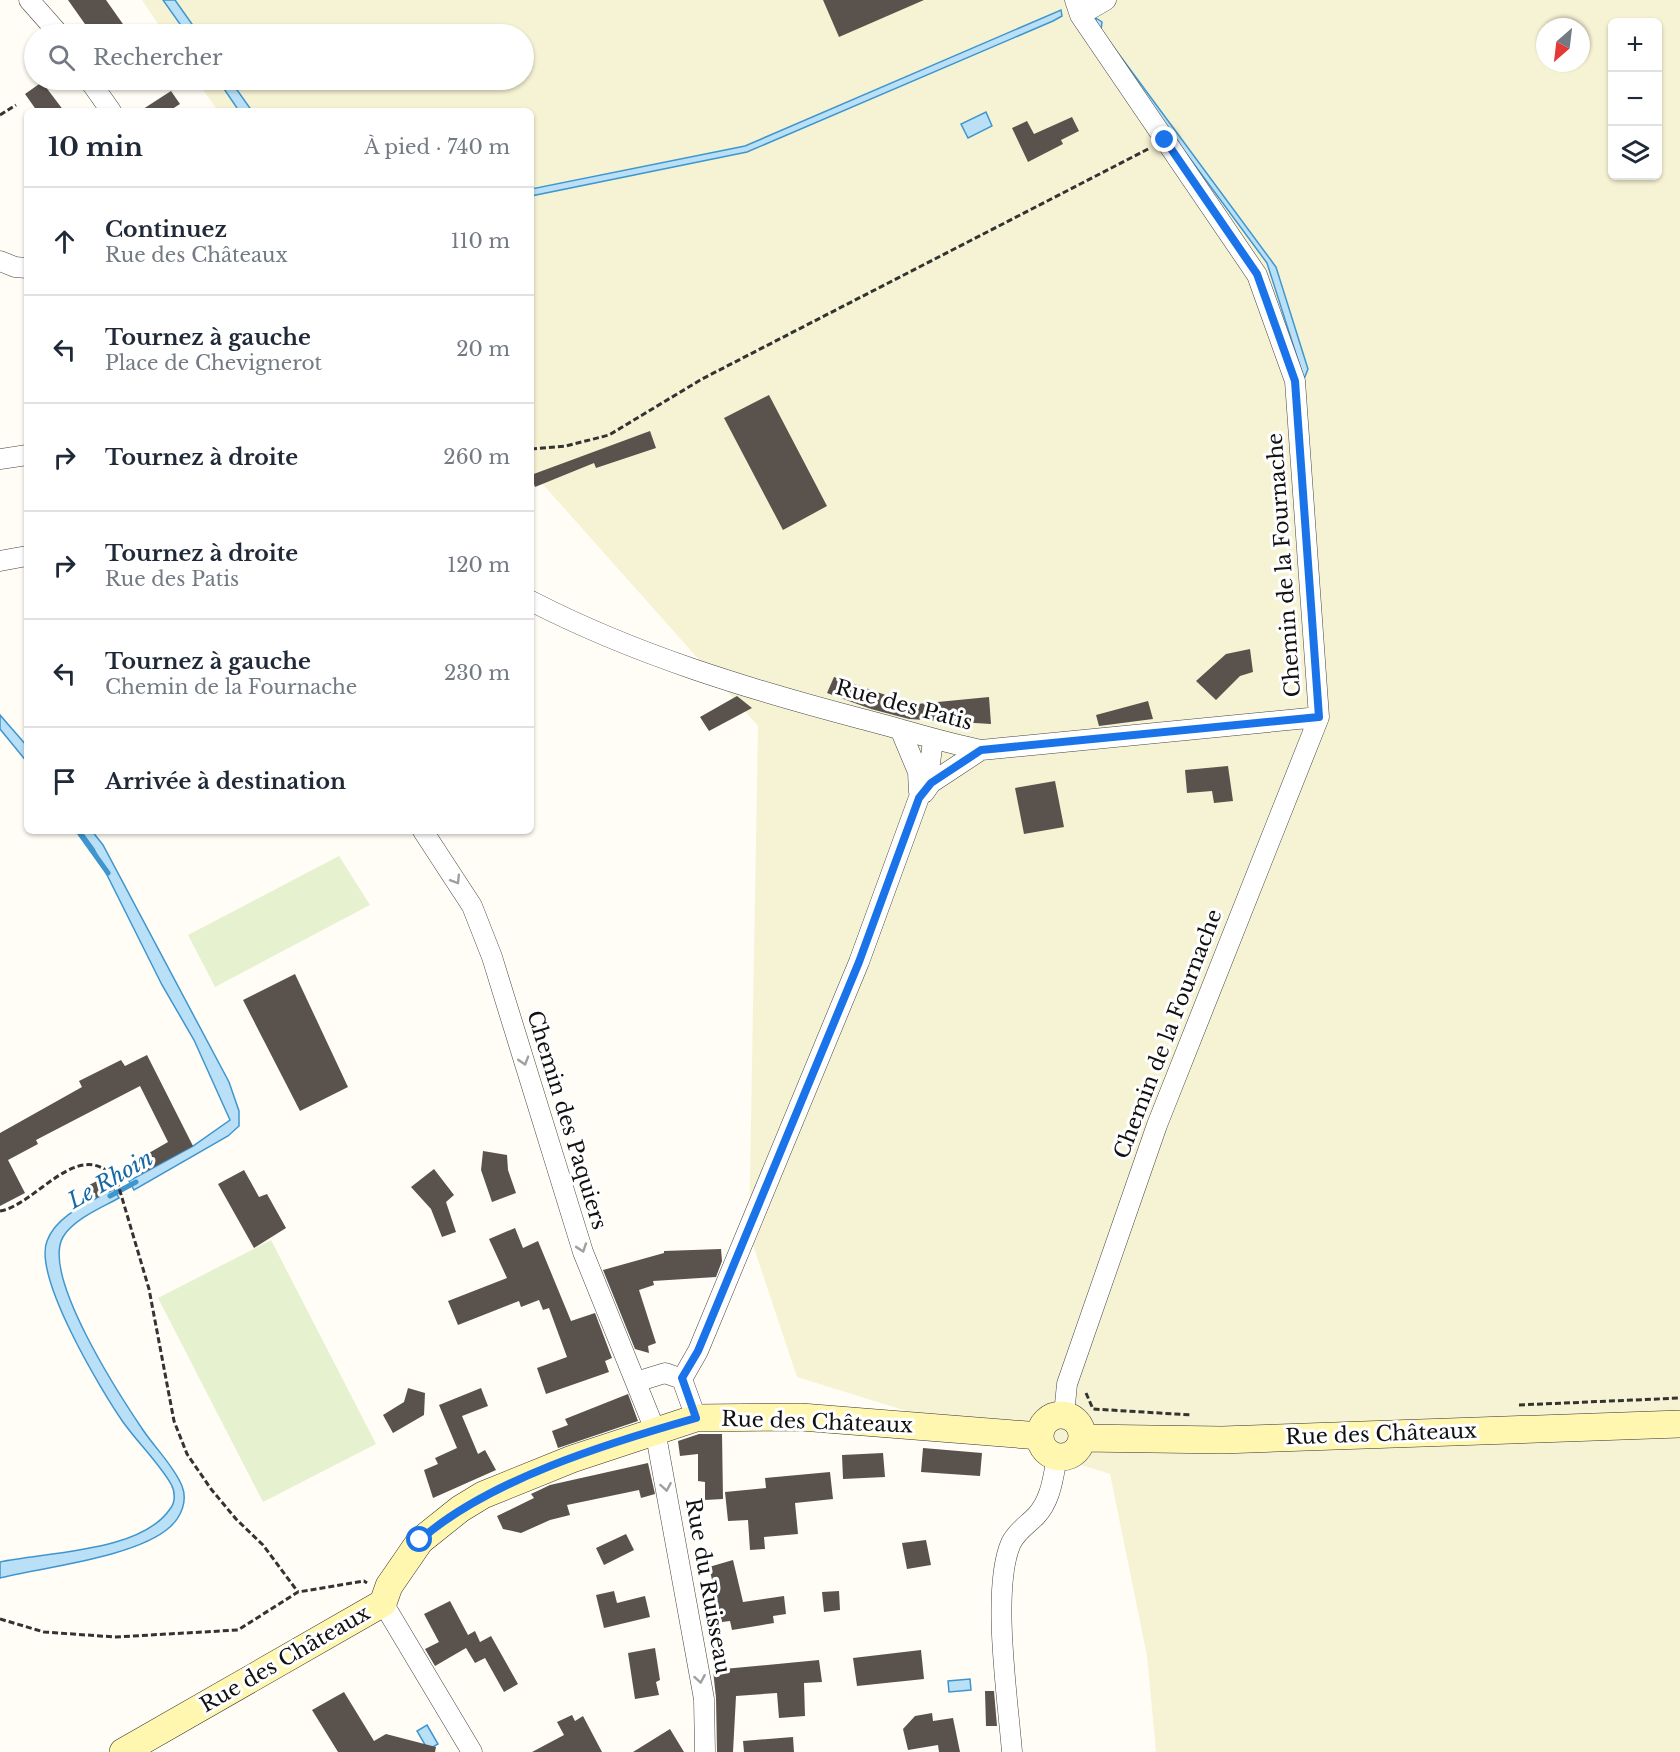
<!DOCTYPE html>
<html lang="fr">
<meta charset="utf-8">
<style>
body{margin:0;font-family:"Libre Baskerville",serif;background:#f2f2f3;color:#1f2937}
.controls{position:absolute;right:18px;top:18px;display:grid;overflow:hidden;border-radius:9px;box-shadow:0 2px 4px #0004}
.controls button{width:54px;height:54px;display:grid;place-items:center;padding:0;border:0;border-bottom:2px solid #e0e1e3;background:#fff;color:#1f2937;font:30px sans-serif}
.compass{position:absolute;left:1536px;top:18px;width:54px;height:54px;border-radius:50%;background:#fff;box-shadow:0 2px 4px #0004;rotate:208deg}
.stop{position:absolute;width:18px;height:18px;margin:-14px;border:4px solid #1a73e8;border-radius:50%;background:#fff}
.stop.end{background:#1a73e8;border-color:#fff;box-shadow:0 2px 6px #0008}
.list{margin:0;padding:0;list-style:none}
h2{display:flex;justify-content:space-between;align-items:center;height:78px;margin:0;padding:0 24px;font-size:26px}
h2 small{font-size:20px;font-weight:400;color:#747a83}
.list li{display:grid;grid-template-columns:39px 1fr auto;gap:18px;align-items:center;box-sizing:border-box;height:108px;padding:0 24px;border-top:2px solid #e0e1e3}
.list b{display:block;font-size:22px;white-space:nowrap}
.list p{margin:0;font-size:20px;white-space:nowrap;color:#747a83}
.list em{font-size:20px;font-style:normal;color:#747a83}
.icon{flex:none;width:33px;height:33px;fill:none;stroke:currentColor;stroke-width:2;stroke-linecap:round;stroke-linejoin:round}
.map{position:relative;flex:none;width:1680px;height:1752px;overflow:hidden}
.search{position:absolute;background:#fff;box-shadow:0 2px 4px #0004;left:24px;top:24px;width:510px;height:66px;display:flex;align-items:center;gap:15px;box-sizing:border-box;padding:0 21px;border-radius:33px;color:#747a83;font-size:22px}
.panel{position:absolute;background:#fff;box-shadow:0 2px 4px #0004;left:24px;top:108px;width:510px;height:726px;border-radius:9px}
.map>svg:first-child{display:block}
.farmland{fill:#f6f3d4;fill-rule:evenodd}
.pitch{fill:#e6f2cf}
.water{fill:#b9e0f7;stroke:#3f96cf;stroke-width:1.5}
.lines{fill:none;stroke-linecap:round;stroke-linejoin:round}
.stream{stroke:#3f96cf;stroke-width:5}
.building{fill:#5a524d}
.street-casing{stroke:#444;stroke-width:21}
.secondary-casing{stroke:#333;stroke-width:28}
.path{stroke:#333;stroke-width:3;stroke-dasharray:6 3;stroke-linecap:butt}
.street{stroke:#fff;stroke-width:20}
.secondary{stroke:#fff6b0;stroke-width:27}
.oneway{stroke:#a0a0a0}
.route{stroke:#1a73e8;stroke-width:8}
.labels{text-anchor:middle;stroke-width:6;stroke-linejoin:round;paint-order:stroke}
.street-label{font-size:21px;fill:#111;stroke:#fff}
.water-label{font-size:22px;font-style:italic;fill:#1768a6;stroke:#fff}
</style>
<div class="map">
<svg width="1680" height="1752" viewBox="0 0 1680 1752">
<rect width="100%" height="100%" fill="#fffdf5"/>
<path class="farmland" d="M142,0H1680V1752H1156L1147,1656L1110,1474L797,1377L749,1233L758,726L531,471V111H218L196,80H524V34H165ZM1612,22H1658V176H1612ZM1545,27H1581V63H1545Z"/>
<path class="pitch" d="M339,856L370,905L215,987L188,935Z
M271,1240L376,1444L263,1502L158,1298Z"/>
<path class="water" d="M163,0H175L199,34H187Z
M1061,10L1062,16L1053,21L747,152L531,196V189L745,146Z
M1096,18L1102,22L1101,30L1276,267L1308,369L1304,379L1267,263L1095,30Z
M218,80H230L252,111H239Z
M986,112L992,126L968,138L961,124Z
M0,715L27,746V762L0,729Z
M81,831H92L103,845L229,1082L239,1111V1126L228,1136L134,1190L129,1181L193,1146L230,1120L194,1040L162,985L94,849Z
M114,1189L119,1198C101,1208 74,1219 63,1237C41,1275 120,1396 143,1430C155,1448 174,1466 182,1486C188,1501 181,1517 170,1527C137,1557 44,1567 0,1578V1562C47,1552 141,1552 170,1509C176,1502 175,1491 171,1484C158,1462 138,1443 123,1422C101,1390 33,1277 47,1241C57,1214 91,1202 114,1189Z
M970,1679L971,1690L949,1692L948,1681Z
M427,1725L438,1744L428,1750L417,1731Z"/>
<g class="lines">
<path class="stream" d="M78,831L108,873
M110,1196L136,1182"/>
</g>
<path class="building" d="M68,0H106L130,34H92Z
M823,0H924L839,37Z
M42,82L64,111H37L25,94Z
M171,91L180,104L169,111H140Z
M1072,117L1079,131L1061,140L1063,144L1028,162L1012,128L1027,121L1034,134Z
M769,395L827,506L783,530L724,418Z
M650,431L656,448L596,468L594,463L535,487L531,475Z
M1250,649L1253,672L1240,676L1216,700L1196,681L1226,654Z
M834,677L917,706V704L989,697L991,724L909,719L871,709L827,693Z
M737,696L752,708L709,731L700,717Z
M1148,701L1153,719L1099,726L1096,715Z
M1228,766L1233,801L1214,803L1212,791L1187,793L1185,770Z
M1055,781L1064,827L1024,834L1015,788Z
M295,974L348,1087L300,1111L243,1000Z
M147,1055L193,1146L141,1174L135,1161L168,1142L140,1086L36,1140L38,1144L8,1160L25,1193L0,1206V1133L82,1087L79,1081L121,1060L125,1066Z
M483,1151L507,1155L508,1170L516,1193L492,1202L481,1170Z
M434,1169L454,1195L446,1202L456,1232L442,1237L431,1209L411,1187Z
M244,1170L259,1197L267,1194L286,1228L254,1248L218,1184Z
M107,1176L114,1189L96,1198L89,1185Z
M515,1228L523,1248L538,1241L571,1321L595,1313L612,1358L605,1361L609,1372L546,1394L537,1368L567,1357L549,1308L543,1310L539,1300L521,1307L519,1301L458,1325L448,1301L507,1278L489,1239Z
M721,1249L722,1261L716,1277L653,1281L654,1285L639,1290L656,1343L648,1346L649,1353L635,1349L603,1270L664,1253V1251Z
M408,1388L425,1393L424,1415L393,1433L383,1415L404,1402Z
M481,1388L488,1406L462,1416L478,1454L485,1450L496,1470L433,1498L424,1470L438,1464L435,1458L457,1448L439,1405Z
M628,1394L638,1421L558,1448L552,1431L568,1425L565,1419Z
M699,1434H722L723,1499L705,1500V1482L698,1481V1454L680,1456L678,1441Z
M923,1448L982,1453L980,1476L921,1472Z
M883,1453L885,1477L843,1479L842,1455Z
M648,1463L655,1494L641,1498L639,1490L567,1505L570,1515L550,1520L521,1533L503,1529L497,1516L534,1498L531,1494L550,1485Z
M830,1472L833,1499L795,1503L798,1534L764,1537L765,1549L750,1550L748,1520L728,1521L725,1492L766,1488L765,1478Z
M626,1534L634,1550L604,1565L596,1548Z
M926,1540L931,1565L907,1569L902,1543Z
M733,1560L743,1602L784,1596L786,1614L773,1616L774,1623L732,1630L730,1621L722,1622L709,1567Z
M614,1591L617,1603L645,1596L650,1617L604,1628L596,1595Z
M839,1591L840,1610L824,1612L822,1592Z
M450,1601L468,1635L475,1631L480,1642L491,1636L518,1684L504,1692L485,1658L475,1663L466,1648L435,1666L425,1649L439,1642L424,1614Z
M655,1648L660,1680L656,1682L659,1695L635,1699L628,1653Z
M921,1650L924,1679L857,1686L853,1658Z
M819,1660L822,1682L804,1683L805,1716L779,1718L777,1693L736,1696L733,1752H717L716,1698L713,1670Z
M985,1691H994L997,1726H986Z
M344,1692L374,1741L386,1734L436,1747L435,1752H338L312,1710Z
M932,1713L933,1721L953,1718L960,1752H939L938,1745L908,1750L903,1729L915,1716Z
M572,1715L575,1721L583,1716L602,1752H532L564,1735L557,1722Z
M670,1729L684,1752H633Z
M793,1737L794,1752H744L743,1741Z"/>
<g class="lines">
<defs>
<path id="street" d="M29,0L59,34
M1080,15L1106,0
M89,80L111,111
M0,261L15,267L27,268
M0,459L27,455
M0,561L27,556
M531,601C636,655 748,689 862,719C902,729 940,742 981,750L1319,717
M900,729L918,772L919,792
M924,793L931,783L981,750
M423,831L472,906L492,957L583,1252L655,1430L704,1699L705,1752
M682,1379L698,1351L859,962L929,770L933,741
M682,1379L696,1418
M636,1382L665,1373L682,1379
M1064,1415L1067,1384L1157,1125L1319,717L1295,381L1257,275L1080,15L1075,0
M383,1603L472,1752
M1012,1752C1008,1700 991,1589 1011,1543C1017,1531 1027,1525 1036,1516C1051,1500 1053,1478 1057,1457"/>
<path id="secondary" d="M1040 1436a21 21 0 1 1 42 0a21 21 0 1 1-42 0Z
M1082,1438L1222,1440L1680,1424
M123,1752L383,1603L389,1586L420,1541L460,1509L483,1495L572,1459L696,1418L801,1417L1040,1436"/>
</defs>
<use href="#street" class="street-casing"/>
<use href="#secondary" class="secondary-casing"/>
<path class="path" d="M0,115L16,105
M531,449L566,446L609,435L702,379L1150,148
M0,1211C37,1205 80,1133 117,1181L149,1289L174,1421L187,1454L211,1489L236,1519L263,1545L298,1592
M1086,1393L1093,1409L1192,1415
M1519,1405L1680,1398
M0,1619L44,1632L115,1637L238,1630L298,1592L364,1581L367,1583"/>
<use href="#street" class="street"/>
<use href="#secondary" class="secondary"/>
</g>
<defs><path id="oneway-chevron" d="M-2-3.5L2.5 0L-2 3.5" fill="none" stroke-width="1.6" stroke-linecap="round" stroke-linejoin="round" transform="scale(1.5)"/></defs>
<g class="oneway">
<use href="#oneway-chevron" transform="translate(456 880) rotate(58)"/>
<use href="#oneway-chevron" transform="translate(524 1061) rotate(73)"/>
<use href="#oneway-chevron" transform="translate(582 1248) rotate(71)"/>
<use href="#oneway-chevron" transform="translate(666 1487) rotate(80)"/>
<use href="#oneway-chevron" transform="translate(700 1679) rotate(80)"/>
</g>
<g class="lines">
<path class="route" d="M420,1540C488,1480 608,1443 696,1418L682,1378L698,1351L859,962L919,798L931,783L981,750L1319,717L1295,381L1257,274L1165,140"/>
</g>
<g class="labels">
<g class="street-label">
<text transform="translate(1284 565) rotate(-94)" y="7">Chemin de la Fournache</text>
<text transform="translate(904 705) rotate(15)" y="7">Rue des Patis</text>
<text transform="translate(1168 1034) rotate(-69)" y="7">Chemin de la Fournache</text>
<text transform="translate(567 1120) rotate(73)" y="7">Chemin des Paquiers</text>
<text transform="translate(817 1422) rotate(2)" y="7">Rue des Châteaux</text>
<text transform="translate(1381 1434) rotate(-2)" y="7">Rue des Châteaux</text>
<text transform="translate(708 1586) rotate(80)" y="7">Rue du Ruisseau</text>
<text transform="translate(285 1659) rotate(-30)" y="7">Rue des Châteaux</text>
</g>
<g class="water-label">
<text transform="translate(110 1179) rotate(-30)" y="8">Le Rhoin</text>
</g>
</g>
</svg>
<div class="controls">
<button>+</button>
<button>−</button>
<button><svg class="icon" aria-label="layers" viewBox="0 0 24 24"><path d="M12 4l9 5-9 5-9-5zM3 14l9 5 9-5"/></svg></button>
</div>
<svg class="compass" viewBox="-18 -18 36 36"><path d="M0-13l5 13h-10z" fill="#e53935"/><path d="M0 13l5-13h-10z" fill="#747a83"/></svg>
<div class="stop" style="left:420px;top:1540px"></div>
<div class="stop end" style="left:1165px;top:140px"></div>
<div class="search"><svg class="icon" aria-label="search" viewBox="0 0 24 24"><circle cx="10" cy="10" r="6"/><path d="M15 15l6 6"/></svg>Rechercher</div>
<section class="panel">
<h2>10 min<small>À pied · 740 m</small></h2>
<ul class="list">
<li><svg class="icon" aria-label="ahead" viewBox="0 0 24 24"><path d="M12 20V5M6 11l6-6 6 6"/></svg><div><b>Continuez</b><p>Rue des Châteaux</p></div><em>110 m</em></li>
<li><svg class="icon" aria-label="left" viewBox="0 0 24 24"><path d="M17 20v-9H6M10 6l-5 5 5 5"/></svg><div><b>Tournez à gauche</b><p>Place de Chevignerot</p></div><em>20 m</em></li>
<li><svg class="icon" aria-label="right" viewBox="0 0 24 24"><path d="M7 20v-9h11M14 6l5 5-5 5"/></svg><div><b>Tournez à droite</b></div><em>260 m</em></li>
<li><svg class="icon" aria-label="right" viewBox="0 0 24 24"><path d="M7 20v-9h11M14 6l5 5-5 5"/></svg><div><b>Tournez à droite</b><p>Rue des Patis</p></div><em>120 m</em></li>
<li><svg class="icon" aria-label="left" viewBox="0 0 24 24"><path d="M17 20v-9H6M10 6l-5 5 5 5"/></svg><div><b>Tournez à gauche</b><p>Chemin de la Fournache</p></div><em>230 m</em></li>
<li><svg class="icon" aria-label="arrive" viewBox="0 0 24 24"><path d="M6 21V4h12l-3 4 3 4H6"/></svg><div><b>Arrivée à destination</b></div></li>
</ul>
</section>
</div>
